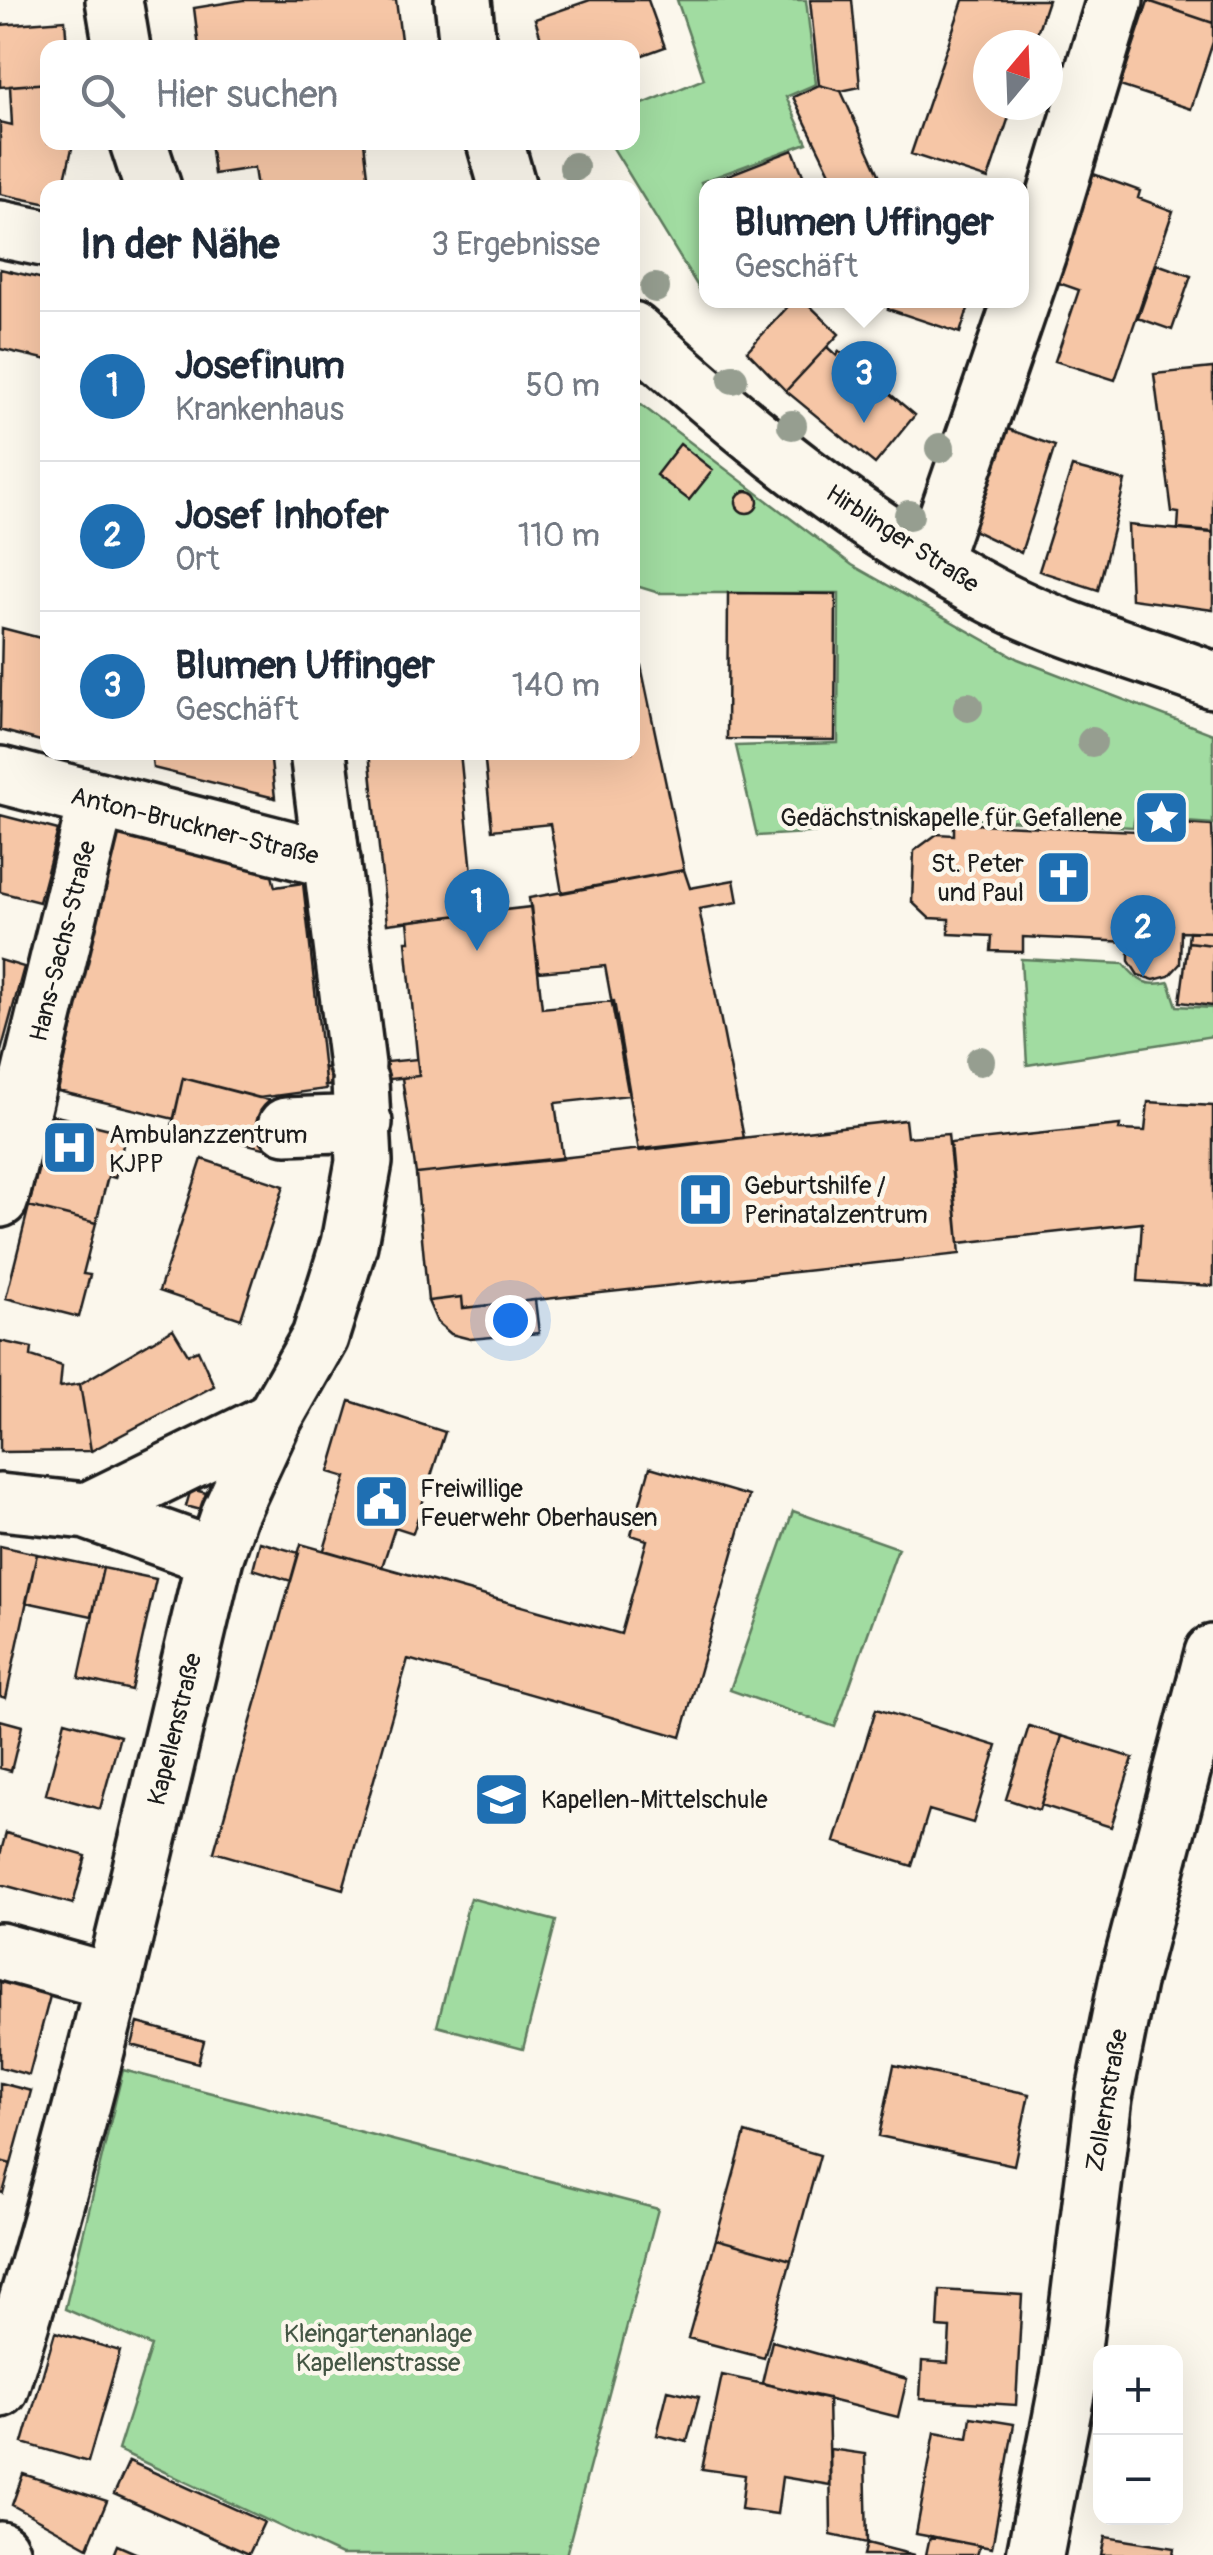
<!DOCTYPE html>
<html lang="de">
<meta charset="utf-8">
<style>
body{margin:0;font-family:Pangolin,sans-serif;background:#f2f2f3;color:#1f2937}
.controls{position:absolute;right:30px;bottom:30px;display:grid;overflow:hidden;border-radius:20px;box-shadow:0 10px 40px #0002}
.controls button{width:90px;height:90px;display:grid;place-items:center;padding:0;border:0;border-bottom:2px solid #e0e1e3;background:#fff;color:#1f2937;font:50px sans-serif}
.compass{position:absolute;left:973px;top:30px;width:90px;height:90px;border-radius:50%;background:#fff;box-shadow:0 10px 40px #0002;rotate:19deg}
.you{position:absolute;left:510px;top:1320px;width:35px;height:35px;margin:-25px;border:8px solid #fff;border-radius:50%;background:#1a73e8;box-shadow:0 0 0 15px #1a73e833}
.badge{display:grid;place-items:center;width:65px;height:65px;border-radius:50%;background:#1f6fb2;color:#fff;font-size:32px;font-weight:700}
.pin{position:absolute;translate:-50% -82px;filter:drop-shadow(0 2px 5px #0008)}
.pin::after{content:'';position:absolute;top:52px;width:35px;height:30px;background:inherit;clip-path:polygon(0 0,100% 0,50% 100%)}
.popup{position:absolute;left:699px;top:178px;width:330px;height:130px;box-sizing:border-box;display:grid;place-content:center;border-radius:20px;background:#fff;filter:drop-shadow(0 2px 8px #0005);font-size:32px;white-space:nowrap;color:#747a83}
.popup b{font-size:38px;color:#1f2937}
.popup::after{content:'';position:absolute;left:50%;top:100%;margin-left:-20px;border:20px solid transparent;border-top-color:#fff}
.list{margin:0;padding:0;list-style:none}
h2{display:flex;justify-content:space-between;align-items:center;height:130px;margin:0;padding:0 40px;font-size:42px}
h2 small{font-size:32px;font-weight:400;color:#747a83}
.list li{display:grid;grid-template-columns:65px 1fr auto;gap:30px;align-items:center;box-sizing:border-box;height:150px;padding:0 40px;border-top:2px solid #e0e1e3}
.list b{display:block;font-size:38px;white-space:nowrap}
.list p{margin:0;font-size:32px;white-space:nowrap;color:#747a83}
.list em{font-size:32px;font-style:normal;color:#747a83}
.icon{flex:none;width:55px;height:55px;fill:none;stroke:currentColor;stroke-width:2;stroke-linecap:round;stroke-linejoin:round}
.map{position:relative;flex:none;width:1213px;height:2555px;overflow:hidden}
.search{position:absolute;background:#fff;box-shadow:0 10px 40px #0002;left:40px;top:40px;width:600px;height:110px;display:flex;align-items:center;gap:25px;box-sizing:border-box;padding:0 35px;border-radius:20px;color:#747a83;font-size:38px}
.panel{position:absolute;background:#fff;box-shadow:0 10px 40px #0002;left:40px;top:180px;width:600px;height:580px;border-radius:20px}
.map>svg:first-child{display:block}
.green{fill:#a1dca1;stroke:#5e7c5e;stroke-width:2.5}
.building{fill:#f6c6a6;stroke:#1c1c1c;stroke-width:2.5}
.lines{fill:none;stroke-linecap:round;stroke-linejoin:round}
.minor-casing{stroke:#1c1c1c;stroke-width:62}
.minor{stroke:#fbf7ec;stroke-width:55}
.tree{fill:#969e90}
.labels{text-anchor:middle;stroke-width:9;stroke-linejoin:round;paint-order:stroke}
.street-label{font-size:25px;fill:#1c1c1c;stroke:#fbf7ec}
.poi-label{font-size:25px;fill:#1c1c1c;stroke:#fbf7ec;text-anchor:start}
.park-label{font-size:25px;fill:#445644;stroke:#fbf7ec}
</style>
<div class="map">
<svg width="1213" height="2555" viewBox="0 0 1213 2555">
<rect width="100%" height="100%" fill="#fbf7ec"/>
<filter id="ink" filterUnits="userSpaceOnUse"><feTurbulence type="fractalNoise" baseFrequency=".01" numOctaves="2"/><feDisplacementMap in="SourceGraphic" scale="20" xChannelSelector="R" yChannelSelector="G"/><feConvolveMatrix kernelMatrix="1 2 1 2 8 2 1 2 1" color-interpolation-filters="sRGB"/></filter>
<g filter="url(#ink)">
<path class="green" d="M677,0H806L816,84L786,97L807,143L701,182L706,195V287L700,290L610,143L632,142L633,108L704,79Z
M632,398L852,565L1018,659L1213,734V824L1185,822L1186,811C1163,778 1137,791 1133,827L947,817L873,829L757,836L736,746L838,743L839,593H659L633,585Z
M1021,959L1124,964C1139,982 1146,987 1169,982L1177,1006L1213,1008V1036L1027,1065Z
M793,1511L898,1548L835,1727L730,1690Z
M470,1898L556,1921L523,2049L437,2026Z
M123,2070L658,2209L566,2555H341L118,2450L151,2346L65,2309Z"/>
<path class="building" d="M243,0H396L402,48H199L194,8Z
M590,0H648L665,47L632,59V48H544L535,19Z
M810,0H852L860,87L841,91L819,85Z
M963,0H1048L1033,45H988V105H1013L988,179L911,154Z
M1213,0V23L1148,1V0Z
M1148,1L1213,23V42L1191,109L1120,86Z
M65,20L67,48H48V83L0,87V25Z
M48,83V142L73,144L63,188H48V204L0,194V122L12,125L10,86Z
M819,85L841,91L884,185H836L793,97Z
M210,142H364L369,184L257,188L254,168L214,174Z
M793,150L805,180L791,185H715L713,181Z
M1077,168L1140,191L1138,198L1173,211L1115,380L1055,361L1079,290L1039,276Z
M1157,264L1191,276L1172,330L1138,318Z
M0,269L48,280V360L0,349Z
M794,300H804L839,334L786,391L747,351Z
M891,300H971L960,333L888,309Z
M827,347L837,356L839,351L915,415L875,464L786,391Z
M1213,368V532L1178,529L1179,513L1172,512L1154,374Z
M994,424L1055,446L1021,553L960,524Z
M680,444L713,470L689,500L656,475Z
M1072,467L1125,481L1098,590L1039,571Z
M736 502a11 11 0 1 1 22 0a11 11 0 1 1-22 0Z
M1128,525L1213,533V610L1131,599Z
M728,593L836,594L835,740L727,739Z
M632,623L684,870L562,893L550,824L492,830L484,752H632Z
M2,628L48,640L44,659L48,660V743L0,730Z
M151,752H270L275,798L153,768Z
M369,752H460L476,913L387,924Z
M1161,793L1175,798L1184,810L1183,824L1212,826L1213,852V932L1181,931L1180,964L1169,976L1154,980L1138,975L1129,961V942L1023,937V952L991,951L992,936L949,934V919L929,918L912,902L914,851L937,834L954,835V823L1137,831L1138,808L1147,797Z
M0,815L58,830L39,902L0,892Z
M116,830L270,868L275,887L303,883L326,1089L259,1098L183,1078L174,1119L58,1091Z
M684,870L690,888L734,880L738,902L699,909L744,1138L639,1151L605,966L539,972L529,898Z
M531,907L542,1008L614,1001L630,1095L555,1103L563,1159L416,1174L402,1078L419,1076L406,941H410L408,921Z
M1189,931L1213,932V945L1188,942Z
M1188,942L1213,945V1006L1180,1002Z
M0,960L24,967L0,1055Z
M417,1059L419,1076L325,1086L324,1068Z
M183,1078L288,1105L285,1153L172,1126Z
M1148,1102L1213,1106V1286L1138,1281L1142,1223L959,1243L950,1143L1120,1125L1119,1130L1145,1131Z
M52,1115L126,1133L115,1178L108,1176L96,1223L29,1206Z
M905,1120L907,1137L948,1134L960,1254L463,1308L462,1297L428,1301L416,1174Z
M202,1159L284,1186L241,1319L159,1291Z
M29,1206L96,1223L83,1274L90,1275L79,1317L6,1298Z
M462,1297L463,1308L535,1300L539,1333L470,1339L451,1334L437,1322L428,1301Z
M173,1329L188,1354L198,1350L214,1386L91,1451L80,1384Z
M0,1341L32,1348L31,1356L62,1366L60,1387L80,1384L91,1451L0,1452Z
M350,1401L445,1432L413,1533L395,1527L382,1567L324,1550L346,1477L329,1472Z
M650,1467L749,1496L681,1737L408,1659L343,1889L214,1852L301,1544L621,1634L647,1540L631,1535Z
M191,1489L206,1493L201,1510L186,1506Z
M260,1542L299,1553L291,1581L253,1569Z
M0,1546L37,1554L6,1698L0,1696Z
M37,1554L103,1568L92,1616L26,1602Z
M103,1568L156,1579L131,1690L79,1678Z
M876,1709L997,1746L973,1823L929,1810L912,1866L835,1842Z
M0,1720L22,1726L11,1771L0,1768Z
M65,1721L120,1736L100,1809L46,1794Z
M1029,1726L1062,1736L1039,1810L1006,1799Z
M1062,1736L1133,1758L1111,1827L1041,1805Z
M6,1833L86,1856L73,1904L0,1884V1855Z
M0,1966L54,1981L29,2075L0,2067Z
M138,2023L204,2041L198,2063L132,2045Z
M894,2065L1029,2094L1014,2165L879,2136Z
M0,2083L31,2091L11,2164L0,2161Z
M745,2133L820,2155L791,2260L716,2239Z
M0,2161L11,2164L3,2193L0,2192Z
M716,2239L791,2260L764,2358L688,2338Z
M940,2290L1022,2295L1016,2405L920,2399L922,2361L948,2363L950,2328L938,2327Z
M55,2332L120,2351L88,2462L23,2443Z
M772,2341L907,2379L898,2417L762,2383Z
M722,2375L828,2398L830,2485L782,2477L777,2514L741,2509L745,2475L702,2469Z
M668,2390L699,2397L687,2442L657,2435Z
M971,2417L1014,2424L992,2548L916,2534L935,2432L968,2438Z
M830,2449L865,2454L867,2543L831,2535Z
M129,2461L264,2522L249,2554L114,2494Z
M23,2474L107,2501L88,2547L12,2505Z
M930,2536L980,2546L977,2555H926Z
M1105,2537L1174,2548L1173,2555H1101Z
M867,2543L914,2555H864Z
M117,2545L140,2555H113Z"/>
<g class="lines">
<defs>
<path id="minor" d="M114,0L122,48
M463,0L468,48
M138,142L153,188
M495,142L508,188
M0,229L48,239
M632,330C742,429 861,528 993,596C1062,632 1140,652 1213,680
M932,560L1041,244L1115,0
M318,752L357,1065
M0,775L332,860
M286,1126L364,1123
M0,1199L97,800
M0,1502L87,1511L215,1557
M87,1511L273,1420
M0,1951L112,1982
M0,2389C87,2117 148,1835 215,1557L230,1513L273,1420L320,1337L349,1244L364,1162L360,1082
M0,2550L2,2555
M1035,2555L1070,2373L1104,2097L1127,1982L1213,1653"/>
</defs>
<use href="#minor" class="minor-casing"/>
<use href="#minor" class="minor"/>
</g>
<g class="tree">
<circle cx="574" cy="167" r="15"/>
<circle cx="655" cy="288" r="15"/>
<circle cx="733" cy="379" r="15"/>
<circle cx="792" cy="425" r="15"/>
<circle cx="940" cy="448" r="15"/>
<circle cx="909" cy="515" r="15"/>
<circle cx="968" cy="707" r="15"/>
<circle cx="1092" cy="742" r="15"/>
<circle cx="980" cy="1061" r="15"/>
</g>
</g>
<defs>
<symbol id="sight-square" viewBox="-11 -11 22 22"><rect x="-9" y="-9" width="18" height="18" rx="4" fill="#1f6fb2" stroke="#fbf7ec"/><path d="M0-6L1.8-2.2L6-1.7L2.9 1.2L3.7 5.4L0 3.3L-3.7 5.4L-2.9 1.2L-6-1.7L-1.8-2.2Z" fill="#fff"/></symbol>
<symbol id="church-square" viewBox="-11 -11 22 22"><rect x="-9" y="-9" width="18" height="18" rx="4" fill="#1f6fb2" stroke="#fbf7ec"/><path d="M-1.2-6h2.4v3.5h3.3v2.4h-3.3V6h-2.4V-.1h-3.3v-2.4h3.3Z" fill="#fff"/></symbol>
<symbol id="hospital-square" viewBox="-11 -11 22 22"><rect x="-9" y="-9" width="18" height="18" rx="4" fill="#1f6fb2" stroke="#fbf7ec"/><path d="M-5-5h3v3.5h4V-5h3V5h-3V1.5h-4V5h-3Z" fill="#fff"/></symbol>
<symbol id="civic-square" viewBox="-11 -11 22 22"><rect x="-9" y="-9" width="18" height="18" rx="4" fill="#1f6fb2" stroke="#fbf7ec"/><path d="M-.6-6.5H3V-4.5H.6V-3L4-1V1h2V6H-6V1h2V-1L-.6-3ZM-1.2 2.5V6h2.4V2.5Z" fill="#fff"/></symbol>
<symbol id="school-square" viewBox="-11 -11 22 22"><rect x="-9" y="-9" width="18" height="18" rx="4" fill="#1f6fb2" stroke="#fbf7ec"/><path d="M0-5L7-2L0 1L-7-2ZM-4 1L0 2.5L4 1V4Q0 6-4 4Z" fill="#fff"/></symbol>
</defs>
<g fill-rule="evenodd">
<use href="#sight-square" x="1130" y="786" width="63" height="63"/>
<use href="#church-square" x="1032" y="846" width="63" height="63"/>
<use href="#hospital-square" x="38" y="1116" width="63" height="63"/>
<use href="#hospital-square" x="674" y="1168" width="63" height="63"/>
<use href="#civic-square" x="350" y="1470" width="63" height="63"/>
<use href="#school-square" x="470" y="1768" width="63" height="63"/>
</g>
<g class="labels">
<g class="street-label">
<text transform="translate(903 538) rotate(33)" y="9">Hirblinger Straße</text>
<text transform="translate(195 825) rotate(14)" y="9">Anton-Bruckner-Straße</text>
<text transform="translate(62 941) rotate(-76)" y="9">Hans-Sachs-Straße</text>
<text transform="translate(174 1729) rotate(-76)" y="9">Kapellenstraße</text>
<text transform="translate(1106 2100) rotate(-80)" y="9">Zollernstraße</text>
</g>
<g class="poi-label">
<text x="1122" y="826" text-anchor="end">Gedächstniskapelle für Gefallene</text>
<text x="1024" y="872" text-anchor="end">St. Peter<tspan x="1024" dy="29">und Paul</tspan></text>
<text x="109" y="1143">Ambulanzzentrum<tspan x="109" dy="29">KJPP</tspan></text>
<text x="744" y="1194">Geburtshilfe /<tspan x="744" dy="29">Perinatalzentrum</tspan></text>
<text x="420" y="1497">Freiwillige<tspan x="420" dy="29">Feuerwehr Oberhausen</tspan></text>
<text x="541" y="1808">Kapellen-Mittelschule</text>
</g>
<g class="park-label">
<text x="378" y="2342">Kleingartenanlage<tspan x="378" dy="29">Kapellenstrasse</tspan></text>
</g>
</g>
</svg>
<div class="controls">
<button>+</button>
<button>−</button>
</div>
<svg class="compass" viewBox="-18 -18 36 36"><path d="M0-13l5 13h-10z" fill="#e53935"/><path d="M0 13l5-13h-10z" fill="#747a83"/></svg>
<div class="you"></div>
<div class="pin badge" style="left:477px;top:951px">1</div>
<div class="pin badge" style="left:1143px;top:977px">2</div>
<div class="pin badge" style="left:864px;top:423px">3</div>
<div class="popup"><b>Blumen Uffinger</b>Geschäft</div>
<div class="search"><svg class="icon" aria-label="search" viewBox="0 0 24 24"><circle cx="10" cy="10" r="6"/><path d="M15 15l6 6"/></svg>Hier suchen</div>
<section class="panel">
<h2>In der Nähe<small>3 Ergebnisse</small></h2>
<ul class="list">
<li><span class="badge">1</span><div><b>Josefinum</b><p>Krankenhaus</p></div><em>50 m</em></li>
<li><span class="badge">2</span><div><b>Josef Inhofer</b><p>Ort</p></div><em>110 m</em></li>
<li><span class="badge">3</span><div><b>Blumen Uffinger</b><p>Geschäft</p></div><em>140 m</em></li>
</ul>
</section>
</div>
